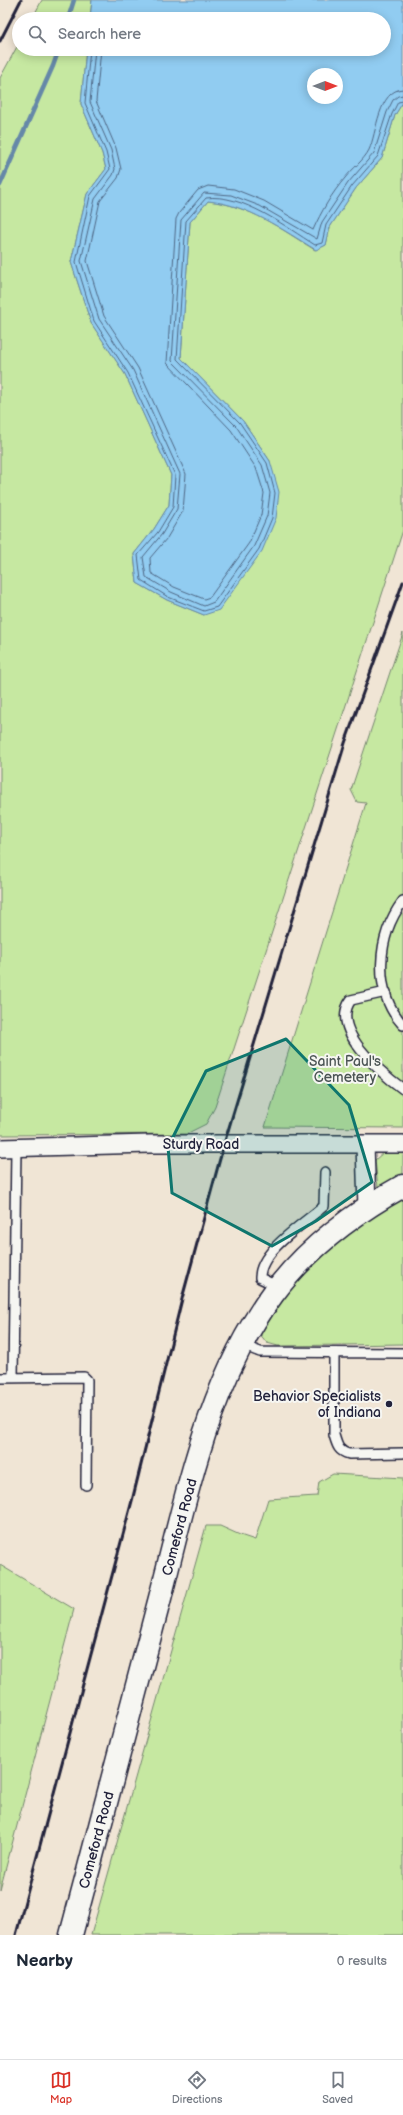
<!DOCTYPE html>
<style>
body{margin:0;font-family:"Balsamiq Sans",sans-serif;background:#f2f2f3;color:#1f2937}
.compass{position:absolute;left:307px;top:68px;width:36px;height:36px;border-radius:50%;background:#fff;box-shadow:0 2px 10px #0003;rotate:90deg}
.list{margin:0;padding:0;list-style:none}
h2{display:flex;justify-content:space-between;align-items:center;height:52px;margin:0;padding:0 16px;font-size:17px}
h2 small{font-size:13px;font-weight:400;color:#747a83}
.icon{flex:none;width:22px;height:22px;fill:none;stroke:currentColor;stroke-width:2;stroke-linecap:round;stroke-linejoin:round}
.map{position:relative;flex:none;width:403px;height:1935px;overflow:hidden}
.search{position:absolute;background:#fff;box-shadow:0 2px 10px #0003;left:12px;right:12px;top:12px;height:44px;display:flex;align-items:center;gap:10px;box-sizing:border-box;padding:0 14px;border-radius:22px;color:#747a83;font-size:15px}
.sheet{height:124px;background:#fff}
nav{display:flex;justify-content:space-around;align-items:center;box-sizing:border-box;height:56px;border-top:1px solid #e0e1e3;background:#fff;font-size:11px;color:#747a83}
nav a{display:grid;justify-items:center;gap:2px}
nav .on{color:#d93025}
.map>svg:first-child{display:block}
.green{fill:#c6e8a1;stroke:#74856e}
.water{fill:#91ccf1;stroke:#6588a8;fill-rule:evenodd}
.lines{fill:none;stroke-linecap:round;stroke-linejoin:round}
.shore{stroke:#4e6684;stroke-width:1}
.stream{stroke:#6588a8;stroke-width:4.5}
.service-casing{stroke:#22223b;stroke-width:12}
.minor-casing{stroke:#22223b;stroke-width:20}
.tertiary-casing{stroke:#22223b;stroke-width:25}
.service{stroke:#f6f6f2;stroke-width:9}
.minor{stroke:#f6f6f2;stroke-width:17}
.tertiary{stroke:#f6f6f2;stroke-width:22}
.rail{stroke:#22223b;stroke-width:3}
.marked{fill:#0f766e;fill-opacity:0.2;stroke:#0f766e;stroke-width:3;stroke-linejoin:round}
.poi-dot{fill:#22223b;stroke:#f6f6f2;stroke-width:1.5}
.labels{text-anchor:middle;stroke-width:4;stroke-linejoin:round;paint-order:stroke}
.park-label{font-size:14px;fill:#4b5454;stroke:#f6f6f2}
.street-label{font-size:14px;fill:#22223b;stroke:#f6f6f2}
.poi-label{font-size:14px;fill:#22223b;stroke:#f6f6f2;text-anchor:end}
</style>
<div class="map">
<svg width="403" height="1935" viewBox="0 0 403 1935">
<rect width="100%" height="100%" fill="#f0e5d5"/>
<filter id="ink" filterUnits="userSpaceOnUse"><feTurbulence type="fractalNoise" baseFrequency=".025" numOctaves="2"/><feDisplacementMap in="SourceGraphic" scale="8" xChannelSelector="R" yChannelSelector="G"/><feConvolveMatrix kernelMatrix="1 2 1 2 8 2 1 2 1" color-interpolation-filters="sRGB"/></filter>
<g filter="url(#ink)">
<path class="green" d="M42,0H92L90,19H32Z
M19,43V49H86L81,104L102,153L106,169L87,194L71,262L91,323L125,374L171,475L169,505L154,529L134,554L137,583L167,600L204,615L270,461L243,421L181,358L190,222L208,201C251,206 279,228 315,250L326,245L330,227L356,188L382,158L395,115L403,102V530L215,1107L206,1124L186,1134L0,1135V78Z
M403,633V1128L265,1127L366,803L357,802L351,790Z
M384,1152H403V1177L384,1187H378L375,1160Z
M403,1194V1344L278,1346L267,1343L259,1333L260,1326L314,1258Z
M333,1474L403,1478V1935H91L206,1526H220L240,1535L255,1540L268,1499L317,1496L319,1482Z
M0,1565L74,1609L0,1890Z"/>
<path class="water" d="M92,0H403V102L395,115L382,158L356,188L330,227L326,245L316,250C281,229 249,205 208,201L190,222L181,358L243,421L270,461L279,492L276,518L262,551L219,610L204,615L167,600L137,583L134,554L154,529L169,505L171,475L125,374L91,323L71,262L87,194L106,169L102,153L81,104L86,49H384V19H90ZM313,74H337V98H313Z"/>
<g class="lines">
<path class="shore" d="M90,49L85,103L106,152L110,169L90,196L76,262L94,321L128,373L175,475L173,507L158,532L138,555L141,580L168,597L204,611L217,607L259,549L272,518L275,493L267,463L240,423L177,359L186,221L206,198C242,193 286,227 315,245L322,243L326,225L352,186L378,156L392,114L398,102L403,101
M95,49L90,102L111,150L115,169L113,175L95,199L81,261L99,319L133,370L180,474L177,509L162,534L143,557L146,577L171,592L204,606L214,602L254,546L267,516L270,493L262,465L236,426L172,361L181,220L204,193L231,195L260,206L317,239L322,222L348,183L374,153L387,112L393,100L398,96L403,95
M101,49L96,101L116,148L121,169L118,178L100,201L87,261L104,316L138,368L186,474L183,511L167,538L150,558L151,573L174,587L204,599L210,597L249,543L261,515L264,493L256,468L231,430L167,363L176,219L179,213L198,190L208,186L234,189L264,201L313,230C321,212 332,193 345,178C352,169 364,160 369,150C377,133 378,90 403,89"/>
<path class="stream" d="M68,19L74,0
M0,185L53,66L59,49"/>
<defs>
<path id="service" d="M403,901C377,936 372,991 403,1025
M386,992L351,1000C329,1029 381,1073 403,1089
M279,1287L260,1278C259,1251 305,1223 324,1206L325,1172
M242,1345L260,1352L403,1353
M334,1353V1435C337,1445 338,1451 349,1454L403,1453
M0,1378L84,1377L87,1380L86,1485
M13,1378L16,1148"/>
<path id="minor" d="M365,1144L367,1207
M0,1148L150,1144H403"/>
<path id="tertiary" d="M71,1935C101,1823 130,1711 160,1598C187,1495 208,1382 273,1294C307,1248 354,1213 403,1186"/>
</defs>
<use href="#service" class="service-casing"/>
<use href="#minor" class="minor-casing"/>
<use href="#tertiary" class="tertiary-casing"/>
<use href="#service" class="service"/>
<use href="#minor" class="minor"/>
<use href="#tertiary" class="tertiary"/>
<path class="rail" d="M0,41L21,0
M16,1935L133,1497L183,1295L224,1144L345,743L403,582"/>
</g>
</g>
<path class="marked" d="M286,1039L349,1105L372,1182L316,1221L272,1246L172,1193L168,1147L206,1071Z"/>
<circle class="poi-dot" cx="389" cy="1404" r="4"/>
<g class="labels">
<g class="park-label">
<text x="345" y="1066">Saint Paul's<tspan x="345" dy="16">Cemetery</tspan></text>
</g>
<g class="street-label">
<text x="201" y="1149">Sturdy Road</text>
<text transform="translate(179 1527) rotate(-75)" y="5">Comeford Road</text>
<text transform="translate(96 1840) rotate(-75)" y="5">Comeford Road</text>
</g>
<g class="poi-label">
<text x="381" y="1401">Behavior Specialists<tspan x="381" dy="16">of Indiana</tspan></text>
</g>
</g>
</svg>
<svg class="compass" viewBox="-18 -18 36 36"><path d="M0-13l5 13h-10z" fill="#e53935"/><path d="M0 13l5-13h-10z" fill="#747a83"/></svg>
<div class="search"><svg class="icon" aria-label="search" viewBox="0 0 24 24"><circle cx="10" cy="10" r="6"/><path d="M15 15l6 6"/></svg>Search here</div>
</div>
<section class="sheet">
<h2>Nearby<small>0 results</small></h2>
<ul class="list">
</ul>
</section>
<nav>
<a class="on"><svg class="icon" aria-label="map" viewBox="0 0 24 24"><path d="M3 6l6-2 6 2 6-2v14l-6 2-6-2-6 2zM9 4v14M15 6v14"/></svg>Map</a>
<a><svg class="icon" aria-label="directions" viewBox="0 0 24 24"><path d="M12 3l9 9-9 9-9-9zM9 14v-3h6M13 9l2 2-2 2"/></svg>Directions</a>
<a><svg class="icon" aria-label="saved" viewBox="0 0 24 24"><path d="M7 4h10v16l-5-4-5 4z"/></svg>Saved</a>
</nav>
